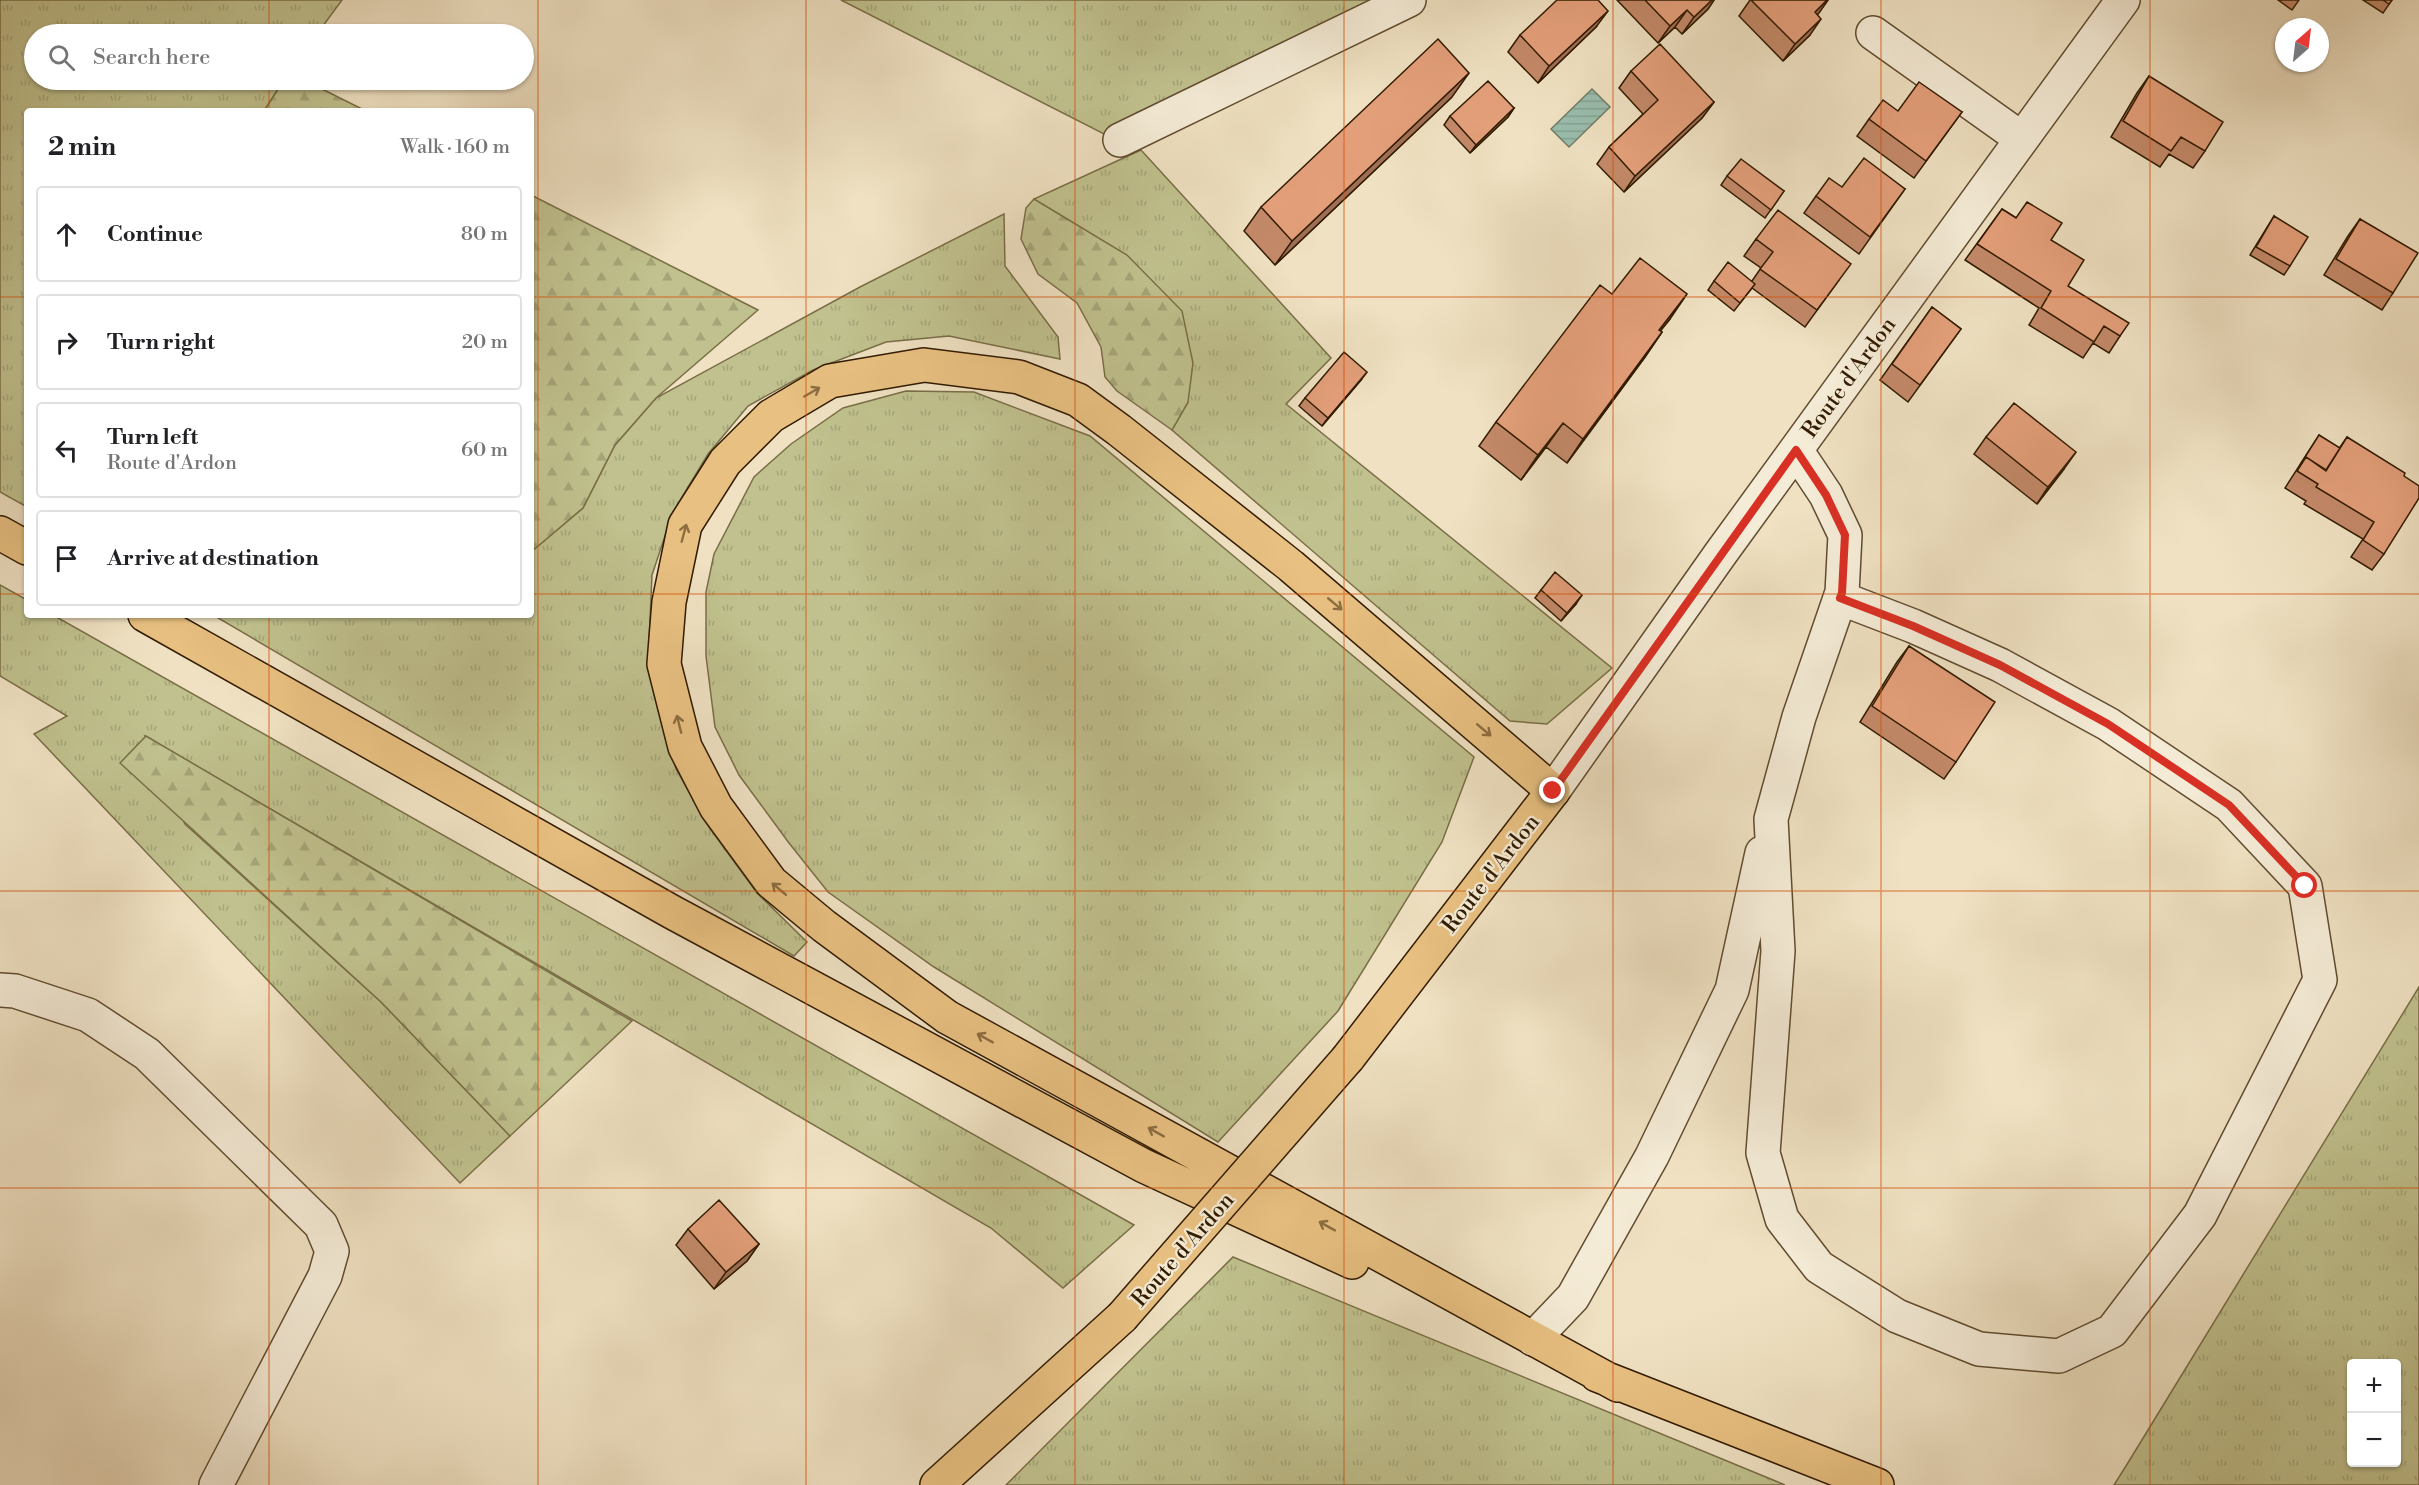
<!DOCTYPE html>
<meta charset="utf-8">
<style>
body{margin:0;font-family:"Libre Bodoni",serif;background:#f6f6f6;color:#202124}
.controls{position:absolute;right:18px;bottom:18px;display:grid;overflow:hidden;border-radius:6px;box-shadow:0 2px 4px #0004}
.controls button{width:54px;height:54px;display:grid;place-items:center;padding:0;border:0;border-bottom:2px solid #e0e0e0;background:#fff;color:#202124;font:30px sans-serif}
.compass{position:absolute;left:2275px;top:18px;width:54px;height:54px;border-radius:50%;background:#fff;box-shadow:0 2px 4px #0004;rotate:28deg}
.stop{position:absolute;width:18px;height:18px;margin:-14px;border:4px solid #d93025;border-radius:50%;background:#fff}
.stop.end{background:#d93025;border-color:#fff;box-shadow:0 2px 6px #0008}
.list{margin:0;padding:0;list-style:none}
h2{display:flex;justify-content:space-between;align-items:center;height:78px;margin:0;padding:0 24px;font-size:26px}
h2 small{font-size:20px;font-weight:400;color:#757577}
.list li{display:grid;grid-template-columns:39px 1fr auto;gap:18px;align-items:center;box-sizing:border-box;height:96px;margin:0 12px 12px;padding:0 12px;border:2px solid #e0e0e0;border-radius:6px}
.list b{display:block;font-size:22px;white-space:nowrap}
.list p{margin:0;font-size:20px;white-space:nowrap;color:#757577}
.list em{font-size:20px;font-style:normal;color:#757577}
.icon{flex:none;width:33px;height:33px;fill:none;stroke:currentColor;stroke-width:2;stroke-linecap:round;stroke-linejoin:round}
.map{position:relative;flex:none;width:2419px;height:1485px;overflow:hidden}
.search{position:absolute;background:#fff;box-shadow:0 2px 4px #0004;left:24px;top:24px;width:510px;height:66px;display:flex;align-items:center;gap:15px;box-sizing:border-box;padding:0 21px;border-radius:33px;color:#757577;font-size:22px}
.panel{position:absolute;background:#fff;box-shadow:0 2px 4px #0004;left:24px;top:108px;width:510px;height:510px;border-radius:6px}
.map>svg:first-child{display:block}
.grass{fill:url(#grass-tufts);stroke:#796e47;stroke-width:1.5;fill-rule:evenodd}
.forest{fill:url(#forest-firs);stroke:#796e47;stroke-width:1.5}
.water{fill:url(#water-rules);stroke:#707d68;stroke-width:1.5}
.lines{fill:none;stroke-linecap:round;stroke-linejoin:round}
.minor-casing{stroke:#614c30;stroke-width:36}
.major-casing{stroke:#321b00;stroke-width:36}
.highway-casing{stroke:#321b00;stroke-width:36}
.minor{stroke:#f5ecd7;stroke-width:33}
.major{stroke:#e8c081;stroke-width:33}
.highway{stroke:#e8c081;stroke-width:33}
.major-bridge-casing{stroke:#321b00;stroke-width:36;stroke-linecap:butt}
.major-bridge{stroke:#e8c081;stroke-width:33}
.wall{fill:#c38969;stroke:#321b00;stroke-width:1.5}
.shaded-wall{fill:#9f6f55;stroke:#321b00;stroke-width:1.5}
.building{fill:#e39f7a;stroke:#321b00;stroke-width:1.5}
.oneway{stroke:#8d6e40}
.route{stroke:#d93025;stroke-width:8}
.grid{fill:none;stroke:#d6530b;stroke-width:1.5;stroke-opacity:0.55}
.labels{text-anchor:middle;stroke-width:4.5;stroke-linejoin:round;paint-order:stroke}
.street-label{font-size:22px;fill:#321b00;stroke:#f5ecd7}
</style>
<div class="map">
<svg width="2419" height="1485" viewBox="0 0 2419 1485">
<defs>
<pattern id="grass-tufts" width="24" height="20" patternUnits="userSpaceOnUse" patternTransform="scale(1.5)"><rect width="24" height="20" fill="#c0c18e"/><path d="M3 7l-1-3M5 7V3M7 7l1-3M15 17l-1-3M17 17v-4M19 17l1-3" fill="none" stroke="#a5a579"/></pattern>
<pattern id="forest-firs" width="22" height="20" patternUnits="userSpaceOnUse" patternTransform="scale(1.5)"><rect width="22" height="20" fill="#c0c18e"/><path d="M5 1l3.5 6h-7zM16 11l3.5 6h-7z" fill="#a5a579"/></pattern>
<pattern id="water-rules" width="6" height="5" patternUnits="userSpaceOnUse" patternTransform="scale(1.5)"><rect width="6" height="5" fill="#9abeae"/><path d="M0 2.5h6" fill="none" stroke="#85a394"/></pattern>
</defs>
<rect width="100%" height="100%" fill="#efe1c2"/>
<filter id="stains"><feTurbulence type="fractalNoise" baseFrequency=".00333" numOctaves="4"/><feColorMatrix values="0 0 0 0 .2 0 0 0 0 .09 0 0 0 0 .02 0 0 0 .5 -.17"/></filter>
<radialGradient id="worn" r=".72"><stop offset=".6" stop-color="#630" stop-opacity="0"/><stop offset="1" stop-color="#630" stop-opacity=".3"/></radialGradient>
<path class="grass" d="M0,0H342L317,34H34V80H284L264,111H27V507L0,492Z
M841,0H1389L1104,134Z
M1141,150L1331,358L1286,404L1612,668L1547,724L1510,721L1172,430L1188,402L1034,199Z
M1004,214L1005,266L1058,337L1060,359L949,336L886,342L813,370L748,406L708,454L673,512L652,575L649,642L656,699L676,769L709,827L757,893L807,942L794,956L213,615H531V552L583,508L615,445L656,398L860,287Z
M906,391L974,392L1090,436L1474,757L1442,842L1338,1011L1218,1142L934,967L828,892L789,843L739,775L715,727L706,656V592L714,554L754,477L791,444L843,408Z
M0,585L27,600V615H53L1134,1225L1063,1288L991,1228L145,736L185,824L381,1002L510,1136L460,1183L34,734L67,716L0,676Z
M2419,987V1485H2114L2126,1466ZM2352,1364H2396V1462H2352Z
M1233,1257L1785,1485H1006Z"/>
<path class="forest" d="M284,80H304L366,111H264Z
M531,195L758,310L656,398L615,445L583,508L531,552Z
M1034,199L1127,255L1182,311L1193,363L1188,402L1172,430L1117,391L1105,377L1101,347L1077,303L1038,274L1021,239L1026,208Z
M146,736L632,1021L510,1136L381,1002L120,763Z"/>
<path class="water" d="M1592,89L1610,107L1569,147L1551,129Z"/>
<g class="lines">
<defs>
<path id="minor" d="M1873,33L2022,139
M1120,140L1409,0
M1796,450L1826,495L1845,535L1842,593L1840,598L1799,717L1771,819L1778,951L1763,1153L1782,1219L1819,1267L1897,1316L1979,1349L2059,1356L2112,1331L2200,1215L2320,980L2305,886L2229,805L2108,724L2000,665L1913,626L1840,598
M1553,791L1721,553L2123,0
M0,990L15,991L88,1015L147,1054L321,1225L332,1251L325,1276L216,1485
M1533,1339L1573,1297L1652,1156L1732,990L1762,853"/>
<path id="major" d="M1348,1058L1553,791
M937,1485L1122,1317"/>
<path id="highway" d="M0,533L27,548
M145,615L672,912L1144,1166L1352,1262
M1553,791L1291,566L1119,430L1078,400L1019,377L924,365L830,381L771,416L725,462L685,525L669,602L664,664L685,747L716,807L771,882L824,926L947,1017L1618,1385
M1597,1375L1877,1485"/>
</defs>
<use href="#minor" class="minor-casing"/>
<use href="#major" class="major-casing"/>
<use href="#highway" class="highway-casing"/>
<use href="#minor" class="minor"/>
<use href="#major" class="major"/>
<use href="#highway" class="highway"/>
<defs>
<path id="major-bridge" d="M1122,1317L1348,1058"/>
</defs>
<use href="#major-bridge" class="major-bridge-casing"/>
<use href="#major-bridge" class="major-bridge"/>
</g>
<path class="wall" d="M1617,0H1714L1708,9L1682,34L1675,27L1658,43Z
M1750,0H1828L1817,15L1810,35L1783,61L1739,16Z
M2278,0H2299L2292,10Z
M2363,0H2392L2383,13Z
M1596,27L1538,83L1508,52L1520,35Z
M1631,71L1714,102L1702,118L1624,192L1597,164L1609,147L1643,114L1619,88Z
M2149,76L2205,151L2193,168L2169,154L2160,167L2111,137L2137,93Z
M1452,97L1275,265L1244,231L1261,207Z
M1514,108L1508,117L1470,153L1444,125L1450,116Z
M1898,111L1962,112L1914,178L1857,136L1869,119Z
M1727,176L1784,191L1765,218L1721,185Z
M1842,187L1905,189L1859,254L1804,213L1816,196Z
M2002,209L2051,240L2068,286L2120,336L2109,353L2093,343L2083,358L2029,325L2039,308L1965,260Z
M2274,216L2290,266L2284,275L2250,255Z
M2360,219L2393,293L2382,310L2324,275L2348,236Z
M1756,239L1839,280L1805,327L1752,288L1734,311L1708,290L1714,281H1752L1761,268L1744,256Z
M1612,294L1670,319L1660,331L1662,332L1645,357L1567,463L1546,447L1521,480L1479,446L1496,422Z
M1932,307L1961,329L1908,402L1880,380Z
M1361,380L1322,426L1299,406L1305,398Z
M2319,435L2338,450L2347,437L2404,476L2384,554L2372,570L2351,557L2363,539L2304,504L2306,501L2285,488Z
M1986,437L2064,469L2037,504L1974,454Z
M1541,590L1576,604L1561,621L1535,598Z
M1909,646L1956,762L1944,779L1860,722L1897,662Z
M688,1229L759,1244L747,1261L714,1289L676,1245Z"/>
<path class="shaded-wall" d="M1712,0H1714L1708,9L1682,34L1694,17Z
M1827,0H1828L1819,13L1803,29L1815,12Z
M1687,10L1675,27L1658,43L1670,26Z
M1608,11L1596,27L1538,83L1549,66Z
M1821,19L1810,35L1783,61L1795,44Z
M1469,73L1452,97L1275,265L1292,241Z
M1714,102L1702,118L1624,192L1635,176Z
M1514,108L1508,117L1470,153L1476,145Z
M1687,294L1670,319L1642,354L1659,330Z
M1662,332L1645,357L1567,463L1583,439Z
M1367,372L1361,380L1322,426L1328,418Z
M1563,423L1546,447L1521,480L1538,455Z
M2076,452L2064,469L2037,504L2048,487Z
M1582,595L1576,604L1561,621L1567,613Z
M759,1244L747,1261L714,1289L726,1272Z"/>
<path class="building" d="M1557,0H1598L1608,11L1549,66L1520,35Z
M1645,0H1712L1694,17L1687,10L1670,26Z
M1751,0H1827L1815,12L1821,19L1795,44Z
M2383,0H2392L2389,4Z
M1438,39L1469,73L1292,241L1261,207Z
M1660,44L1714,102L1635,176L1609,147L1658,100L1631,71Z
M2149,76L2223,122L2205,151L2181,137L2171,151L2123,121Z
M1488,81L1514,108L1476,145L1450,116Z
M1919,82L1962,112L1926,161L1869,119L1883,100L1898,111Z
M1864,158L1905,189L1870,237L1816,196L1829,178L1842,187Z
M1741,159L1784,191L1771,210L1727,176Z
M2027,202L2062,223L2051,240L2084,260L2068,286L2129,323L2120,336L2104,326L2094,342L2041,308L2051,291L1977,244L2002,209L2016,218Z
M1778,210L1851,264L1817,310L1760,269L1773,252L1756,239Z
M2274,216L2308,237L2290,266L2256,247Z
M2360,219L2418,253L2393,293L2336,259Z
M1640,258L1687,294L1659,330L1662,332L1583,439L1563,423L1538,455L1496,422L1600,285L1612,294Z
M1728,262L1755,284L1740,303L1714,281Z
M1932,307L1961,329L1920,385L1892,364Z
M1344,352L1367,372L1328,418L1305,398Z
M2014,403L2076,452L2048,487L1986,437Z
M2319,435L2340,448L2326,470L2306,457L2300,465Z
M2347,437L2405,473L2404,476L2419,486V498L2384,554L2363,540L2374,522L2316,487L2318,484L2297,471L2306,457L2326,471Z
M1555,572L1582,595L1567,613L1541,590Z
M1909,646L1995,702L1956,762L1872,706Z
M719,1200L759,1244L726,1272L688,1229Z"/>
<defs><path id="oneway-shaft" d="M-6 0H5M1.5-3L5.5 0L1.5 3" fill="none" stroke-width="1.6" stroke-linecap="round" stroke-linejoin="round" transform="scale(1.5)"/></defs>
<g class="oneway">
<use href="#oneway-shaft" transform="translate(812 392) rotate(-30)"/>
<use href="#oneway-shaft" transform="translate(684 533) rotate(-75)"/>
<use href="#oneway-shaft" transform="translate(1335 604) rotate(40)"/>
<use href="#oneway-shaft" transform="translate(679 724) rotate(-104)"/>
<use href="#oneway-shaft" transform="translate(1484 730) rotate(40)"/>
<use href="#oneway-shaft" transform="translate(779 889) rotate(-140)"/>
<use href="#oneway-shaft" transform="translate(985 1038) rotate(-151)"/>
<use href="#oneway-shaft" transform="translate(1156 1132) rotate(-151)"/>
<use href="#oneway-shaft" transform="translate(1327 1226) rotate(-151)"/>
</g>
<g class="lines">
<path class="route" d="M1553,791L1796,450L1826,495L1845,535L1842,593L1840,598L1913,626L2000,665L2108,724L2229,805L2305,886"/>
</g>
<path class="grid" d="M269,0V34M538,0V1485M806,0V1485M1075,0V1485M1344,0V1485M1613,0V1485M1881,0V1485M2150,0V1485M269,80V111M0,297H27M531,297H2419M0,594H27M531,594H2419M269,615V1485M0,891H2419M0,1188H2419"/>
<g class="labels">
<g class="street-label">
<text transform="translate(1848 377) rotate(-54)" y="8">Route d'Ardon</text>
<text transform="translate(1490 873) rotate(-52)" y="8">Route d'Ardon</text>
<text transform="translate(1182 1249) rotate(-49)" y="8">Route d'Ardon</text>
</g>
</g>
<rect width="100%" height="100%" filter="url(#stains)"/>
<rect width="100%" height="100%" fill="url(#worn)"/>
</svg>
<div class="controls">
<button>+</button>
<button>−</button>
</div>
<svg class="compass" viewBox="-18 -18 36 36"><path d="M0-13l5 13h-10z" fill="#e53935"/><path d="M0 13l5-13h-10z" fill="#757577"/></svg>
<div class="stop" style="left:2305px;top:886px"></div>
<div class="stop end" style="left:1553px;top:791px"></div>
<div class="search"><svg class="icon" aria-label="search" viewBox="0 0 24 24"><circle cx="10" cy="10" r="6"/><path d="M15 15l6 6"/></svg>Search here</div>
<section class="panel">
<h2>2 min<small>Walk · 160 m</small></h2>
<ul class="list">
<li><svg class="icon" aria-label="ahead" viewBox="0 0 24 24"><path d="M12 20V5M6 11l6-6 6 6"/></svg><div><b>Continue</b></div><em>80 m</em></li>
<li><svg class="icon" aria-label="right" viewBox="0 0 24 24"><path d="M7 20v-9h11M14 6l5 5-5 5"/></svg><div><b>Turn right</b></div><em>20 m</em></li>
<li><svg class="icon" aria-label="left" viewBox="0 0 24 24"><path d="M17 20v-9H6M10 6l-5 5 5 5"/></svg><div><b>Turn left</b><p>Route d'Ardon</p></div><em>60 m</em></li>
<li><svg class="icon" aria-label="arrive" viewBox="0 0 24 24"><path d="M6 21V4h12l-3 4 3 4H6"/></svg><div><b>Arrive at destination</b></div></li>
</ul>
</section>
</div>
